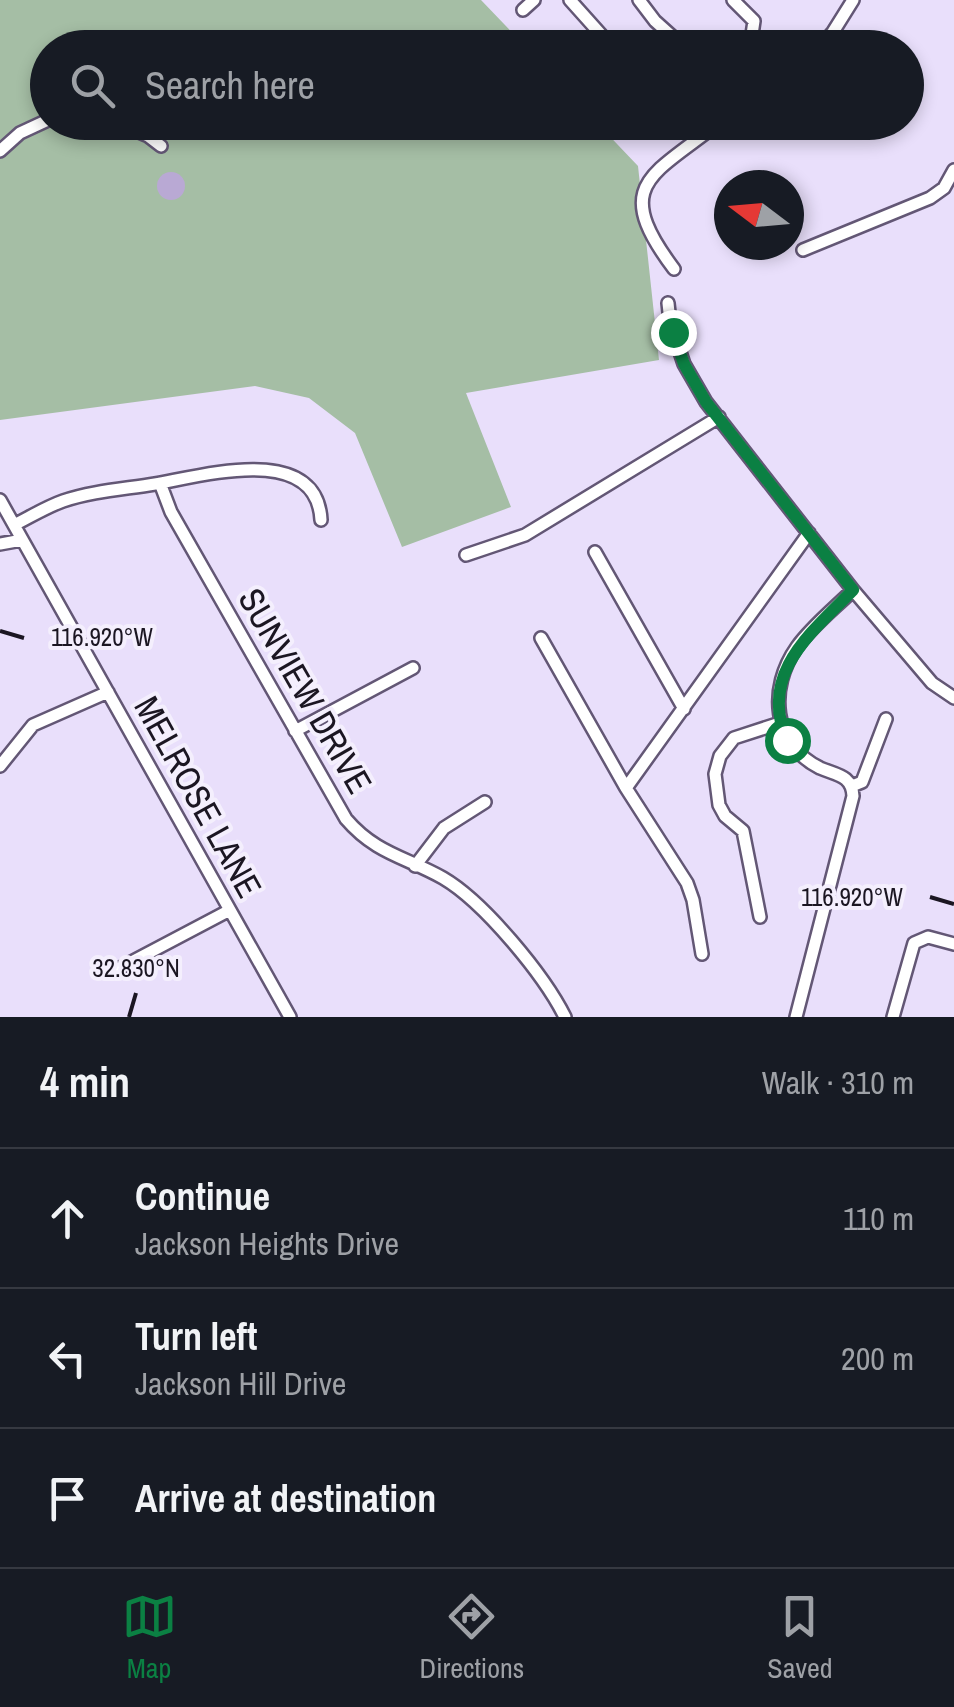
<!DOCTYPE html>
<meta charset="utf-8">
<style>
body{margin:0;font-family:"Archivo Narrow",sans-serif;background:#20242c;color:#f1f3f6}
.compass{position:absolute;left:714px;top:170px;width:90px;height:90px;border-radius:50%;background:#171b24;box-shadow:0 5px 15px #0003;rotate:286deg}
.stop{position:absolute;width:30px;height:30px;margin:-22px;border:8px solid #0b8043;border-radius:50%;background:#fff}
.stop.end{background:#0b8043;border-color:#fff;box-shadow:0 2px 10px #0008}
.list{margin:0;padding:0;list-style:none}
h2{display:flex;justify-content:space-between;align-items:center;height:130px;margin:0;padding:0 40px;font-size:42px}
h2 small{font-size:32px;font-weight:400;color:#9ea1a6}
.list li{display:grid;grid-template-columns:65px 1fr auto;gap:30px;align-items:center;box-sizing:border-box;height:140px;padding:0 40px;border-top:2px solid #363941}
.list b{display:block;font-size:38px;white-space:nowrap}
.list p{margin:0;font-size:32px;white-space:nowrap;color:#9ea1a6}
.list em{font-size:32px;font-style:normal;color:#9ea1a6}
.icon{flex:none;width:55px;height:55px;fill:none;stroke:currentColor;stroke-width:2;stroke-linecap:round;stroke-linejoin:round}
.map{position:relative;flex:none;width:954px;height:1017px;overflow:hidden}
.search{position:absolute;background:#171b24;box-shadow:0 5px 15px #0003;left:30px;right:30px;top:30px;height:110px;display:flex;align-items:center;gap:25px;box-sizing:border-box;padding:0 35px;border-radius:55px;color:#9ea1a6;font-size:38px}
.sheet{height:550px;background:#171b24}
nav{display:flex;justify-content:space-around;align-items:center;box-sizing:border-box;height:140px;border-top:2px solid #363941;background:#171b24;font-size:28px;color:#9ea1a6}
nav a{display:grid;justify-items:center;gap:5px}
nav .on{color:#0b8043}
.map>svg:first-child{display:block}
.green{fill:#a5bea5}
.building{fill:#b9a9d4}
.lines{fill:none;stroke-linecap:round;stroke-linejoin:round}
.minor-casing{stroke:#635775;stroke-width:16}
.minor{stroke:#fff;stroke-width:11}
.route{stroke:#0b8043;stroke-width:12}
.ticks{fill:none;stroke:#1b1622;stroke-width:4}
.labels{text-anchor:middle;stroke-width:8;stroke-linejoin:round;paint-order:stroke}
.street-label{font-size:35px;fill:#1b1622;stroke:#f4effd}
.ticks-label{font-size:25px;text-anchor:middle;fill:#1b1622;stroke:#f4effd;stroke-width:8;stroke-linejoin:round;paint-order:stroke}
</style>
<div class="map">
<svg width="954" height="1017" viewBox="0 0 954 1017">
<rect width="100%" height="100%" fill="#e9dffb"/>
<path class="green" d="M0,0H481L526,47L48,48V122L597,123L638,166L659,360L466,393L511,507L402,547L355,433L309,398L255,386L0,420Z"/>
<path class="building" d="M157 186a14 14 0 1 1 28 0a14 14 0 1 1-28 0Z"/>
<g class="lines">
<defs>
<path id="minor" d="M570,0L613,48
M639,0L655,21L685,48
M733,0L754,21L750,48
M523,10L534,0
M819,48L833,32L853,0
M115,122L148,136L161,146
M0,151L20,133L48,120
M803,250L930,198L944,188L954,170
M674,269C610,184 652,176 720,122
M668,303L670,322L684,364L706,402L853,590L932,683L954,698
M160,483L171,512L346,819C376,854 406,857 443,878C484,902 544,975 565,1017
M0,500L290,1017
M14,525C30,517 46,507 63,501C92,491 125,489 155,484C201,476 317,442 321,520
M0,544L22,540
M595,552L684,709
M466,555L525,535L719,417
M541,638L626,788L687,883L693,900L702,954
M295,731L413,668
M0,766L33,725L108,692
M852,786L862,782L886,719
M626,788L809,533
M415,866L444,828L485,802
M760,917L743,831L725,816L719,805L715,774L720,756L734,738L780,723
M120,968L230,910
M796,1017L853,796C852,775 836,775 820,768C772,744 768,688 797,647C812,626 835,608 853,590
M893,1017L914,943L928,937L954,944"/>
</defs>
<use href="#minor" class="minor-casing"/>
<use href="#minor" class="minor"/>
</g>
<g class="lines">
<path class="route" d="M673,332L684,364L706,402L853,590C811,633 758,674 787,740"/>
</g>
<path class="ticks" d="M0,631L24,638M930,897L954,904M129,1017L136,993"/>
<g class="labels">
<g class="street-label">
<text transform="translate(305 691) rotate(60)" y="12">SUNVIEW DRIVE</text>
<text transform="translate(198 797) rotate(61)" y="12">MELROSE LANE</text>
</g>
</g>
<g class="ticks-label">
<text x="102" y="646">116.920°W</text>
<text x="852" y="906">116.920°W</text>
<text x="136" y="977">32.830°N</text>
</g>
</svg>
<svg class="compass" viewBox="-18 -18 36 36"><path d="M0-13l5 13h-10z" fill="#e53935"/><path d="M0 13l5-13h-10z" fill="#9ea1a6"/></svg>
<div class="stop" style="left:787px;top:740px"></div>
<div class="stop end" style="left:673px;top:332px"></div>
<div class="search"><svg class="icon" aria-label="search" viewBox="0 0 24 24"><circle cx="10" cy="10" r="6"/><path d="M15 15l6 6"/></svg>Search here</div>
</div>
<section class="sheet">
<h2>4 min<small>Walk · 310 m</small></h2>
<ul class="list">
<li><svg class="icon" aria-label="ahead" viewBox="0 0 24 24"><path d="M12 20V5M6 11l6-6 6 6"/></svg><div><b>Continue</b><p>Jackson Heights Drive</p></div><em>110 m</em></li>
<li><svg class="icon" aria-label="left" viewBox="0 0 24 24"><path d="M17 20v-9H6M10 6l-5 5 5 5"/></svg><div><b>Turn left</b><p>Jackson Hill Drive</p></div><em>200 m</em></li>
<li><svg class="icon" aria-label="arrive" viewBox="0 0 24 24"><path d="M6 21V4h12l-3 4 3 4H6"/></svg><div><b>Arrive at destination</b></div></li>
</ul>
</section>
<nav>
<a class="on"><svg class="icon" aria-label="map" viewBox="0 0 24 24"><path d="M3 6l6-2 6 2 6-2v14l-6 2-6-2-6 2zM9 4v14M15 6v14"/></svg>Map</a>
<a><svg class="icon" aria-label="directions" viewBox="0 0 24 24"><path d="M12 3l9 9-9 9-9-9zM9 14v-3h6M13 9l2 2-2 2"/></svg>Directions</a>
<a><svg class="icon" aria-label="saved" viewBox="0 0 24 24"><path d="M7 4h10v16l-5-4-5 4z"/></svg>Saved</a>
</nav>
